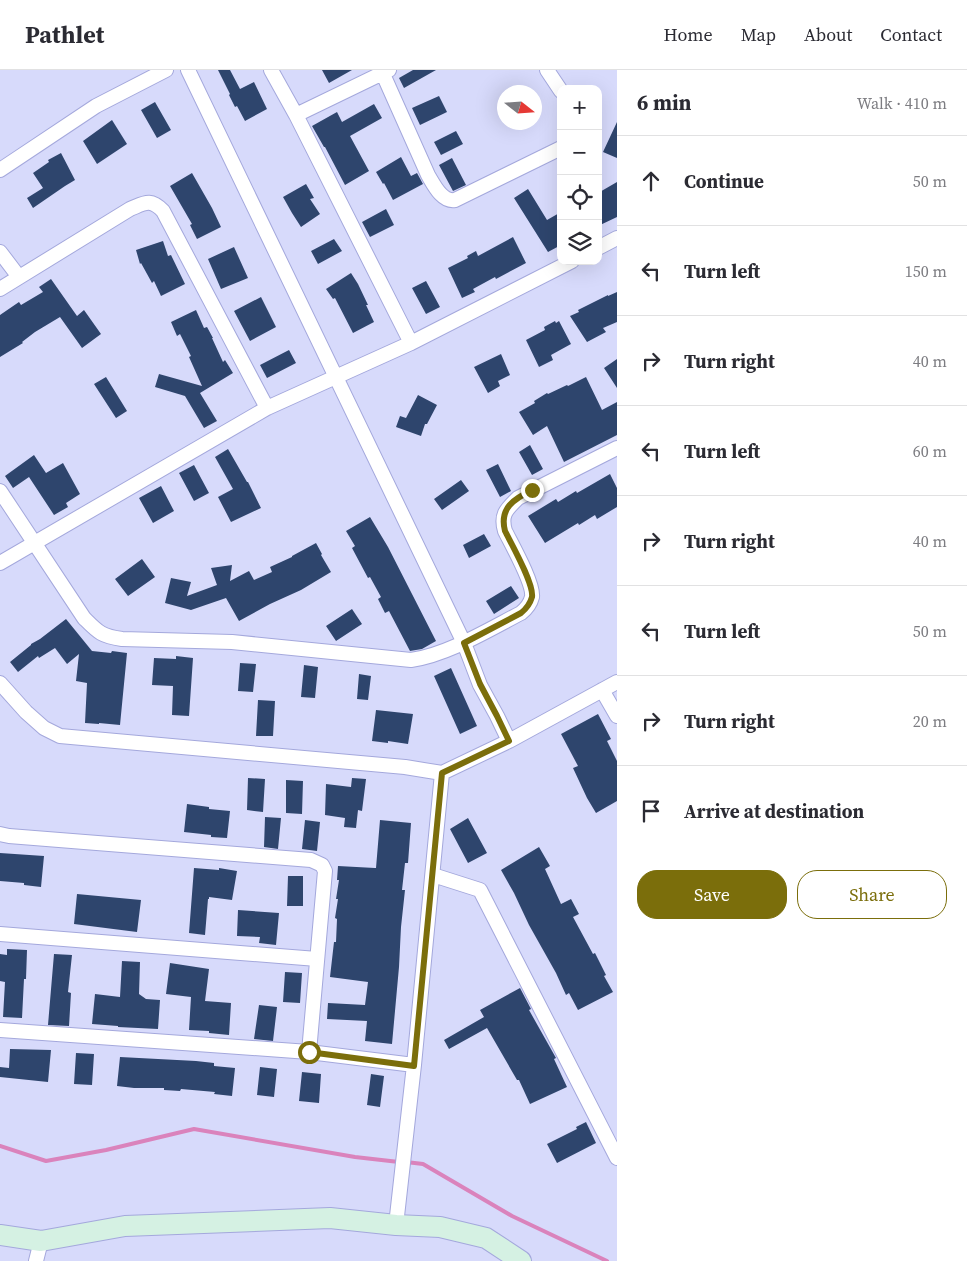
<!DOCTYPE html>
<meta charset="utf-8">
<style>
body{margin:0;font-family:"Source Serif 4",serif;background:#f7f7f7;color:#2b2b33}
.controls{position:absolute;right:15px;top:15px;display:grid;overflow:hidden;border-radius:10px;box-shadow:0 5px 20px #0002}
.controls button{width:45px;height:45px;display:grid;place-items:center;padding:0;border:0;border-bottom:1px solid #e1e1e2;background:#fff;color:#2b2b33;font:25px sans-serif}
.compass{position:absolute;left:497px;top:15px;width:45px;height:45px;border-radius:50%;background:#fff;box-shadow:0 5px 20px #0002;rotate:107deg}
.stop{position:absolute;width:15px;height:15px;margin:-11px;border:4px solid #7b6e0b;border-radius:50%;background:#fff}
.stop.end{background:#7b6e0b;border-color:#fff;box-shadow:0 1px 5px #0008}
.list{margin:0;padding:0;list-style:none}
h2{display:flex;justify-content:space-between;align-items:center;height:65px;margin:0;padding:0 20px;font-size:21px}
h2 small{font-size:16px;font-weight:400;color:#7c7c81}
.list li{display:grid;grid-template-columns:32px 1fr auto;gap:15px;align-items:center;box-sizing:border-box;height:90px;padding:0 20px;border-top:1px solid #e1e1e2}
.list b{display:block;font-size:19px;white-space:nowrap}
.list em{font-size:16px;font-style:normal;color:#7c7c81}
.actions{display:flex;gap:10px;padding:15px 20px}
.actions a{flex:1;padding:11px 0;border:1px solid #7b6e0b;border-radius:20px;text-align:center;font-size:18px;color:#7b6e0b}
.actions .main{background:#7b6e0b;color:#fff}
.icon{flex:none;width:28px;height:28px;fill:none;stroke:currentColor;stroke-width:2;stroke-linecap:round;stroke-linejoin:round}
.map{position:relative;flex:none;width:617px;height:1191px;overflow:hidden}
header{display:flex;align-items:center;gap:30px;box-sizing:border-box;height:70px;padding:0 25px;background:#fff;border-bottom:1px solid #e1e1e2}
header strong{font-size:24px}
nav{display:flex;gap:28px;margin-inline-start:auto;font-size:18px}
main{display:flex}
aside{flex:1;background:#fff}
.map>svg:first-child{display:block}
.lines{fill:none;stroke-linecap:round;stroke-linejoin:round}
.stream{stroke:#da83bc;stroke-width:4}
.building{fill:#2e456d}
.street-casing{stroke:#a4a8dc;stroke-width:16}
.secondary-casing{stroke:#a4a8dc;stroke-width:22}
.street{stroke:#fff;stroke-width:14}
.secondary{stroke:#d5f1e3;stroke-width:20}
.route{stroke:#7b6e0b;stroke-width:6}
</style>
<header>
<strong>Pathlet</strong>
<nav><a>Home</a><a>Map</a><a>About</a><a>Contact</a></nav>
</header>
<main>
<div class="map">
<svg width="617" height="1191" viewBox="0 0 617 1191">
<rect width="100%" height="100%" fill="#d7dafb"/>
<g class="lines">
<path class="stream" d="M0,1076L46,1091L106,1080L194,1059L355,1087L399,1092
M406,1092L423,1094L512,1146L607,1191"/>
</g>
<path class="building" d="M218,0H230L240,19L254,12L267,39L245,51L237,36L235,37L229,25L230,24Z
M322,0H352L329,13Z
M413,0H436L404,18L399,8Z
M439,26L447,42L420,55L412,38Z
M155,32L171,60L157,68L141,40Z
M374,34L382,48L350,66L369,101L345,115L325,77H324L312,56L337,42L342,52Z
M112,50L127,74L97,94L83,71Z
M617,52V88L603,82Z
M456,61L463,74L441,85L434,72Z
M61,83L75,110L65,116L33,138L27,128L43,118L33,103L49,92L48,90Z
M401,87L411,106L417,103L423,114L393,130L384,113L383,114L376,102Z
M452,88L466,115L453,121L439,95Z
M192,103L212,138L221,157L197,169L190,155L192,154L170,116Z
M617,112V147L598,156V123Z
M306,114L314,128L310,129L320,144L301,157L292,143L283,127Z
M528,119L547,150L561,142V175L548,182L514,128Z
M386,139L394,155L370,167L362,152Z
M513,167L526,193L496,209L495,207L473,219L475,222L462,228L448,198L468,188L467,186L476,181L478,186Z
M334,169L342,181L318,194L311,181Z
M163,171L168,186L171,185L185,214L161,226L154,211L152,213L141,193L140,194L136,180Z
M234,177L248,208L221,219L208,189Z
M351,203L358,214L368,235H366L374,252L353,263L335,228L333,229L326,219Z
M51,209L77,246L84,240L101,264L82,278L60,247L35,262L22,272L23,273L0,287V245L19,232L21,235L43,222L39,217Z
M426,211L440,237L426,244L412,218Z
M617,222V252L603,258L606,262L587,272L570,246L579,242L578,240L608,225V226Z
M261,227L276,257L250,271L234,241Z
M196,240L204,258L207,257L213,268H212L223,292L225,290L233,303L200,323L217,351L204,358L185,326L155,317L159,304L202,316L189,287L191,286L180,264L177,266L171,252Z
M555,251L556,253L559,251L571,274L551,285L553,290L539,297L526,270L545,260L544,257Z
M289,280L296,293L267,308L260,295Z
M501,284L510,305L498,311L500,316L488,323L474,297Z
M617,289V318L604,298Z
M106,307L127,341L116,348L94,314Z
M586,307L602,340L617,332V365L564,392L547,356L533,365L519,342L535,333L534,331L547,323L548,324L567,315L568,316Z
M418,325L437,335L427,354H425L421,366L396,357L400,346L406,348Z
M530,375L543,399L532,405L519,382Z
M228,379L247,412H248L261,438L231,452L218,427L233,419L215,387Z
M34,385L46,403L63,393L80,424L66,433L68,437L54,445L29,407L13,418L5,406Z
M498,394L511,421L500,427L486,400Z
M194,395L209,423L194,431L179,403Z
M610,404L617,418V437L597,449L595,445L579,455L578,453L545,473L528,446L556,429L558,432L576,421L577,423Z
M461,410L469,421L442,440L434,429Z
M161,416L174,441L153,453L139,428Z
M370,447L388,477L436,571L422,579L410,581L389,541L385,543L378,529L381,527L370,507L368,508L352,478L355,476L346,461Z
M484,464L491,476L469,488L463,475Z
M316,473L322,484L321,485L331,502L301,520L270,534L239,551L226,528L191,540L165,533L171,508L191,512L187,526L217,515L211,498L232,495L230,511L249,501L254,510L272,502L270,497L292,487V486Z
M142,489L155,507L128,526L115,509Z
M511,516L519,528L494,544L486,531Z
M352,539L362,554L336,571L326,556Z
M66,549L92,581L111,583L112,581L127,583L120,655L99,653V654L85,653L87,613L76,611L79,584L67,594L55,578L39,588L38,586L18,602L10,592L31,575V574L40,569Z
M176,586L193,588L189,646L172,645L173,616L152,615L154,588L176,589Z
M240,593L256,594L253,622L238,621Z
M304,595L318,597L315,628L301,627Z
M451,598L477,656L460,664L434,606Z
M359,604L371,606L368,630L357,629Z
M258,630L275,631L273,666H256Z
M376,640L413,644L408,674L388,671V673L372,671Z
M598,644L611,669L607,671L617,691V731L596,743L587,728L573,698L578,696L561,664Z
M248,708L265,709L263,742L247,740Z
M352,708L366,709L362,741L358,740L356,758L344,757L345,748L325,745L326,714L351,717Z
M286,710L303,711L302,744L286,743Z
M187,734L209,737V739L230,741L227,768L211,767V765L184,762Z
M265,747L281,748L278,779L264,777Z
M468,748L487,783L468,793L450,759Z
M305,750L320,752L317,781L302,779Z
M380,750L411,753L408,793H405L402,820H405L401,857L399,897L392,974L365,971L367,951L327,949L328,933L365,935L368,912L330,907L334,872H336L337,849L335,848L338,829H336L339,810H337L338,796L375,798H376Z
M539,777L550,796L545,799L561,834L571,829L579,844L573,847L593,884L595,883L606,905L604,906L613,922L578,940L569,923L566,925L556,903L529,855L514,823L501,800Z
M0,783L44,786L41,817L24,815V813L0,811Z
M194,798L219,800V798L237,801L232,830L209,827V829H208L205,865L189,863Z
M288,806H303V836H287Z
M77,824L141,830L137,862L74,854Z
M238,840L279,843L276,875L259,873L260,867L237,866Z
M7,879L27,880L26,909H24L22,948L3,947L5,912L0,911V884L7,885Z
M54,884L72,885L68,922L71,923L69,956L48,955Z
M122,891L140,892L139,924L146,929L160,930L158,959L118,957V956L92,954L95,924L120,927Z
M170,893L209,899L205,931L231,933L229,965L209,963V961L189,960L191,927L166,924Z
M285,902L302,903L300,933L283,932Z
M520,918L531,939L529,940L556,988L554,989L567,1017L530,1034L519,1010H517L487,958L449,979L444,970L484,947L480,940Z
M259,935L277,937L273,971L254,969Z
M10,979L51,980L48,1012L0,1007V997L9,998Z
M76,983L94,984L92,1015L74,1014Z
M120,987L196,991L214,993V996L235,998L232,1026L214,1024L215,1022L181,1019L180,1021L164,1020V1018H134L117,1016Z
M260,997L277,999L274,1027L257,1025Z
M302,1002L321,1004L319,1033L299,1031Z
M371,1004L384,1006L380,1037L367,1035Z
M586,1052L596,1073L557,1093L547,1074L577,1059L576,1057Z"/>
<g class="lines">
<defs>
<path id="street" d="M188,0L464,573L480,615L497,646L509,671
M271,0L296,45L411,273
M547,0L561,21
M383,4L428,105C434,115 442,132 455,130L561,78
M296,45L389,0
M0,100L96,36L166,0
M598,178L617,168
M0,182L19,207
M0,219L130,139C145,133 150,128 163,141L267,338
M0,421L84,548C98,562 101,566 122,569L232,572L411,590C447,585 488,560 521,543C526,539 530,535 532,527C534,514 512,475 505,461C500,444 507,439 518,428L617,378
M0,493L267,338L411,273L572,191
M0,613L26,642L44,658L60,666L405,697L442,703
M602,620L617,646
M0,764L9,766L311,790L322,795L325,801L309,982
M433,805L480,820L617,1088
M0,864L317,889
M0,960L309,982L414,995
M396,1155L414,995L442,703L509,671L617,612
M36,1191L41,1171"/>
<path id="secondary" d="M0,1165L41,1171L125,1156L330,1148L396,1155L440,1157L486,1168L521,1191"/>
</defs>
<use href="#street" class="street-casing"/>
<use href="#secondary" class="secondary-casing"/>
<use href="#street" class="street"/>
<use href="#secondary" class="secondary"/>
</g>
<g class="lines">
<path class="route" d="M309,982L414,996L442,703L509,671L497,646L480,614L464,573L521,543C526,539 530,534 532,527C534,514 512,475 505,461C499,438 514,429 532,420"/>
</g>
</svg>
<div class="controls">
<button>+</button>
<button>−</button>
<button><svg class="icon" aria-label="locate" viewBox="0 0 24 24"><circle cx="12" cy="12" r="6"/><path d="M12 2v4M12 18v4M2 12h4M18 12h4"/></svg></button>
<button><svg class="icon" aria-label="layers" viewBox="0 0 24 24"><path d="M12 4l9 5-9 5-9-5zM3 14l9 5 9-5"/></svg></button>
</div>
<svg class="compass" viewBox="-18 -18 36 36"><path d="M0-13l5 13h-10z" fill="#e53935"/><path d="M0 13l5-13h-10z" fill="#7c7c81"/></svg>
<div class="stop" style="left:309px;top:982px"></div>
<div class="stop end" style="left:532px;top:420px"></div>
</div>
<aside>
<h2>6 min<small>Walk · 410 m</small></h2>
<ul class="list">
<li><svg class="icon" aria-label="ahead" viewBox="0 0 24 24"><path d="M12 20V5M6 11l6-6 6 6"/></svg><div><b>Continue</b></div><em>50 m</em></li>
<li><svg class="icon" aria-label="left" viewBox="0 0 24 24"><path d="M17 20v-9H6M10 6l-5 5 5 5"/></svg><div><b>Turn left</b></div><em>150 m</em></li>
<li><svg class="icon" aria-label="right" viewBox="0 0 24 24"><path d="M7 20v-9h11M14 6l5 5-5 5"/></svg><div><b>Turn right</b></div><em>40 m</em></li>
<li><svg class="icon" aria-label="left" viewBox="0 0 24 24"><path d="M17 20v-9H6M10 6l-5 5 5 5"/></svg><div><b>Turn left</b></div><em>60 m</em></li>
<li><svg class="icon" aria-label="right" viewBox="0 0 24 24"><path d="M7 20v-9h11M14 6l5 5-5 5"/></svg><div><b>Turn right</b></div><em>40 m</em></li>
<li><svg class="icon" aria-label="left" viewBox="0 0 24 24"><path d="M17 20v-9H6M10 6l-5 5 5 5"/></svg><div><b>Turn left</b></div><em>50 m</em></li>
<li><svg class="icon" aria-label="right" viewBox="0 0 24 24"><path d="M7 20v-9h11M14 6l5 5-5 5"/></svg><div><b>Turn right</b></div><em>20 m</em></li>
<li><svg class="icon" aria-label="arrive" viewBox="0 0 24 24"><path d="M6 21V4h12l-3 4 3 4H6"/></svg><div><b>Arrive at destination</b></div></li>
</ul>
<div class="actions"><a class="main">Save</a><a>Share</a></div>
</aside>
</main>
